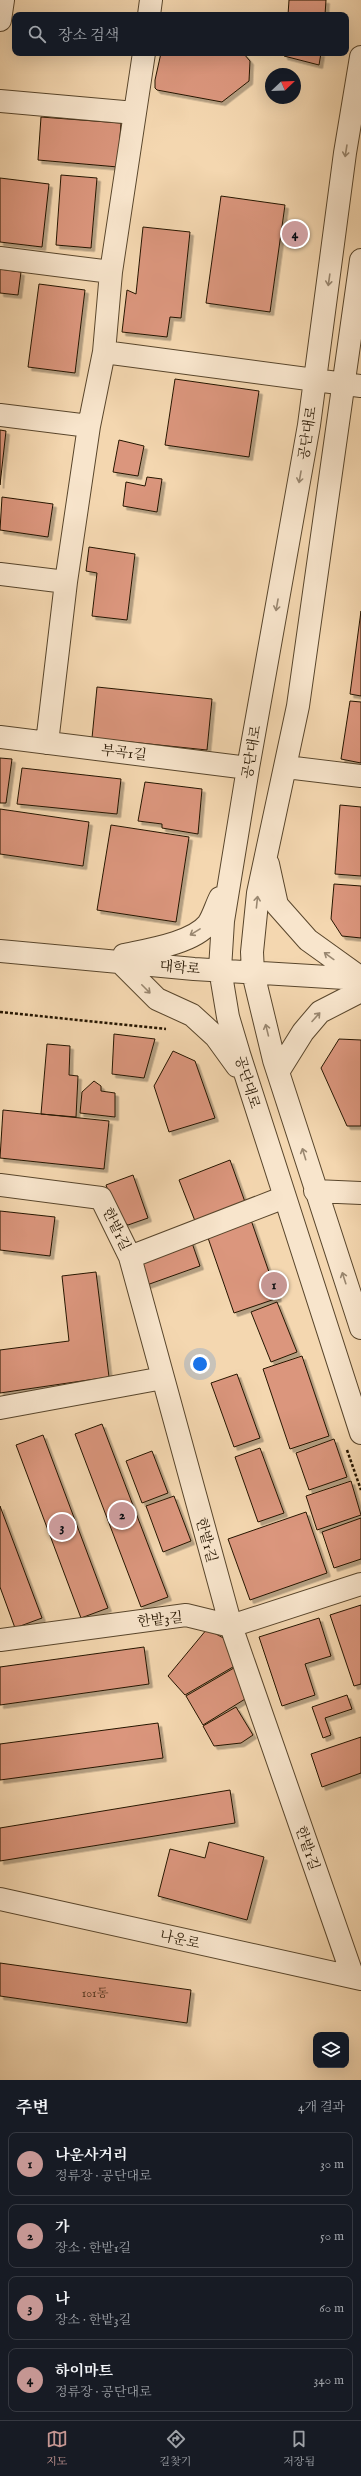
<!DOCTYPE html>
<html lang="ko">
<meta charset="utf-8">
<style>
body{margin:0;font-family:"IM FELL English","Noto Serif KR",serif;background:#242831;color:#f1f3f6}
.controls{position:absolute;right:12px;bottom:12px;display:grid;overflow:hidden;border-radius:8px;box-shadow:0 4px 16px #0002}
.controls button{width:36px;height:36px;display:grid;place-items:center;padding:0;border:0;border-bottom:1px solid #363941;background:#171b24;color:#f1f3f6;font:20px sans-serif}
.compass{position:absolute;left:265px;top:68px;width:36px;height:36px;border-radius:50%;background:#171b24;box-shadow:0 4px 16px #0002;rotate:67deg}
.you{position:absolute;left:200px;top:1364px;width:14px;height:14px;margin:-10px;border:3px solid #fff;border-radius:50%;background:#1a73e8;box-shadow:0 0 0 6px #1a73e833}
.badge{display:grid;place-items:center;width:26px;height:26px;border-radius:50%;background:#c59692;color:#111;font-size:13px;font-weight:700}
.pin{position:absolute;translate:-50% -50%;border:2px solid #fff;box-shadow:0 1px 4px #0006}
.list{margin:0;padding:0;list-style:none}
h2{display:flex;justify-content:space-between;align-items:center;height:52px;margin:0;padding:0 16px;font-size:17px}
h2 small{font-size:13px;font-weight:400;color:#9ea1a6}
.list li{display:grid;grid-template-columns:26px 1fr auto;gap:12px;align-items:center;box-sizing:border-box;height:64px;margin:0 8px 8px;padding:0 8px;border:1px solid #363941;border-radius:8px}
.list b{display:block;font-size:15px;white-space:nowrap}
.list p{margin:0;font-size:13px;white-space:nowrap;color:#9ea1a6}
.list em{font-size:13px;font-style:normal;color:#9ea1a6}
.icon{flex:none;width:22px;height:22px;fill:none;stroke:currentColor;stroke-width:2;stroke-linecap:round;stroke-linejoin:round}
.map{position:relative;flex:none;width:361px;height:2080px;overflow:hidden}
.search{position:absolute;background:#171b24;box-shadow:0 4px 16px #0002;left:12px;right:12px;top:12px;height:44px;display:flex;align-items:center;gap:10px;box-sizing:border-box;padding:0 14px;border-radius:8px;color:#9ea1a6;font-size:15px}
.sheet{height:340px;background:#171b24}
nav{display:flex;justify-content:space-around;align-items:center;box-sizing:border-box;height:56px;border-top:1px solid #363941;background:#171b24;font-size:11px;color:#9ea1a6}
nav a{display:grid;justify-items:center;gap:2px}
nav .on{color:#c59692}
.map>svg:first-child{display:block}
.building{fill:#db967d;stroke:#251500;filter:url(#shadow)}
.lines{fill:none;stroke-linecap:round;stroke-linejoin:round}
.minor-casing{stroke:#59462c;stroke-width:24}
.path{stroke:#251500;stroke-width:2.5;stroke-dasharray:3 2;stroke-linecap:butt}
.minor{stroke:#f8e5cc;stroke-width:22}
.oneway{stroke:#998770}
.labels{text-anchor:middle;stroke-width:4;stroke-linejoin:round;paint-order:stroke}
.number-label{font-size:12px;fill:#52351f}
.street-label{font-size:14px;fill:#251500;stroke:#f8e5cc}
</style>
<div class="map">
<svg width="361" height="2080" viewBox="0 0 361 2080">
<defs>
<filter id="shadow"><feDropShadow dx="3.5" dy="3.5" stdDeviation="0" flood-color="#0004"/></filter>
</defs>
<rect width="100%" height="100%" fill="#f4d7b0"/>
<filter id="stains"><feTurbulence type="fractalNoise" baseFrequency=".005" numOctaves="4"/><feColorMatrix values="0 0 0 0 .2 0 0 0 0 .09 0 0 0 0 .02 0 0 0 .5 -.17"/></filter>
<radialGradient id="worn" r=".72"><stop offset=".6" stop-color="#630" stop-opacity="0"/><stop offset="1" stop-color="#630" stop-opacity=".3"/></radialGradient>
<path class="building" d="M289,0H326L325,15H288Z
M161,53L244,54L250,61L249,81L222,102L157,90L155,88V80Z
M284,53H321L319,65L284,56Z
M41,117L121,123L118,167L38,160Z
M61,175L97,178L91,248L56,245Z
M0,178L49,184L42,247L0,242Z
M221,196L285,205L270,312L206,303Z
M143,227L190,232L181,318L170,317L167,337L122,332L127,290L136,294Z
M0,269L21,272L18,295L0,293Z
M39,284L85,290L75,373L28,367Z
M175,379L259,391L249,457L165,445Z
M0,430L6,431L0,485Z
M119,440L144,446L138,476L113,472Z
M147,477L162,479L157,512L123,506L126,482L145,486Z
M2,497L53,504L48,537L0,530Z
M89,547L135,554L127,620L92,616L97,573L86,571Z
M361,611V696L350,694Z
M97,687L212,699L207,750L92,738Z
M350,701L361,702V763L341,759Z
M0,758L12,759L6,803H0Z
M22,768L121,779L117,814L17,804Z
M145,782L202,789L198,834L162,828V824L138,821Z
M340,805L361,807V876L335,874Z
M0,809L89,822L83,866L0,854Z
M111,825L189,837L176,922L97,910Z
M334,884L361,886V938L342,936L331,919Z
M114,1034L155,1039L144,1078L112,1074Z
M339,1039L361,1040V1126H347L321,1068Z
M47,1044L70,1046L69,1075L78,1076L76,1117L41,1114Z
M173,1051L195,1061L215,1118L169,1132L154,1086Z
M94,1081L101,1086V1091L115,1093V1117L80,1113L82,1092Z
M3,1110L109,1121L104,1169L0,1158Z
M230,1160L245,1202L195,1221L179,1180Z
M133,1175L148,1218L128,1225L118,1218L106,1185Z
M0,1211L55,1217L50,1256L0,1250Z
M251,1220L278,1298L234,1313L207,1235Z
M191,1240L200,1266L144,1286L135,1260Z
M96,1272L109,1377L0,1393V1350L69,1341L62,1276Z
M277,1302L297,1352L271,1362L251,1312Z
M302,1356L329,1436L290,1449L263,1369Z
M237,1374L260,1438L234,1447L211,1383Z
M102,1424L168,1597L141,1607L75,1434Z
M43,1435L108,1608L81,1618L16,1445Z
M334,1439L347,1477L309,1490L296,1453Z
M260,1448L284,1513L258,1522L235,1457Z
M152,1451L168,1493L142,1503L126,1461Z
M351,1481L361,1515L317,1530L306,1496Z
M174,1496L191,1541L163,1552L146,1506Z
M0,1506L42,1618L15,1628L0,1587Z
M306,1512L327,1573L250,1600L228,1539Z
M361,1518V1559L334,1568L322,1532Z
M361,1605V1684L354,1686L330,1615Z
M319,1618L331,1656L305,1664L315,1695L282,1706L259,1637Z
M207,1629L227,1640L238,1664L185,1695L168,1676Z
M144,1647L149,1684L0,1705V1667Z
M239,1665L250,1696L203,1725L186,1696Z
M347,1695L352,1709L325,1718L331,1735L323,1738L312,1707Z
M236,1707L253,1735L241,1743L214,1746L203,1726Z
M158,1723L163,1758L0,1780V1744Z
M361,1737V1773L322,1787L311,1754Z
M230,1790L235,1823L0,1861V1828Z
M209,1842L264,1857L247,1920L158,1896L170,1849L205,1858Z
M0,1963L191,1990L187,2023L0,1996Z"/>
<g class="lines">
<defs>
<path id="minor" d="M149,15L151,0
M0,20L3,0
M361,57L345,153L309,425L248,768L223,921L220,969L228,1017L239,1054L361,1433
M0,101L135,113
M0,258L111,272
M361,260L298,706L258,893L252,952L253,973L274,1060L361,1328
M104,352L361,386
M0,415L89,426
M0,574L66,582
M0,737L248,768
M47,743L66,582L89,426L104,352L111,272L144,53
M286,767L361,776
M268,864L277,905L308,940L361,978
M0,951L194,969L361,979
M124,955C147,950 193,943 208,924C213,917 216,906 220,898
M119,961L157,999L192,1015L216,1037L237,1066
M278,1072L303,1032L320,1012L361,991
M0,1185L101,1198L130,1257L231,1626L353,1977
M315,1191L361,1193
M130,1257L285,1197
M0,1408L163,1378
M0,1640L186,1615L231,1626L361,1584
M0,1899L361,1979"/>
</defs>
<use href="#minor" class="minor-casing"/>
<path class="path" d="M346,38L347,34
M0,1012L166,1029
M347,1450L361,1490"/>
<use href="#minor" class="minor"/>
</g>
<defs><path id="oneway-shaft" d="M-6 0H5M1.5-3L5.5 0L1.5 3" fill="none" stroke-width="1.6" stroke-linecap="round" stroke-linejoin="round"/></defs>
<g class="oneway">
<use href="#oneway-shaft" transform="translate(346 151) rotate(99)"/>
<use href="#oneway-shaft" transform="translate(329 280) rotate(98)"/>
<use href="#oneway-shaft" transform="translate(300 477) rotate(100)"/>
<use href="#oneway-shaft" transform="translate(277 605) rotate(100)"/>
<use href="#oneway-shaft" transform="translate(257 902) rotate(-84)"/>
<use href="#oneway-shaft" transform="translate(195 932) rotate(148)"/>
<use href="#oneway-shaft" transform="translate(329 956) rotate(-144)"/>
<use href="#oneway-shaft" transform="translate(146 989) rotate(45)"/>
<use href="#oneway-shaft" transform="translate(316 1017) rotate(-48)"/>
<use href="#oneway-shaft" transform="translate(267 1030) rotate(-104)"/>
<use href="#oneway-shaft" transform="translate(304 1154) rotate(-107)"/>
<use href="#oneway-shaft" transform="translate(344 1278) rotate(-108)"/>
</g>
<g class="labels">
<g class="number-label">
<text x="95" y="1997">101동</text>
</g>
<g class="street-label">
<text transform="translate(307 433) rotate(-81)" y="5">공단대로</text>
<text transform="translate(124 752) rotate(7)" y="5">부곡1길</text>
<text transform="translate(251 752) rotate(-80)" y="5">공단대로</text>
<text transform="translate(180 967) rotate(5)" y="5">대학로</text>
<text transform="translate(248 1082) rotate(73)" y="5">공단대로</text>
<text transform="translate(117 1229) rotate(64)" y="5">한밭1길</text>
<text transform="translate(207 1540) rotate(75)" y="5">한밭1길</text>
<text transform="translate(160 1619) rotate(-6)" y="5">한밭3길</text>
<text transform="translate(308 1848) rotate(71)" y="5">한밭1길</text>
<text transform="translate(180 1939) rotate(13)" y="5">나운로</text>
</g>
</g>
<rect width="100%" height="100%" filter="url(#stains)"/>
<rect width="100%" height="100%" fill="url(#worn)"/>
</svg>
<div class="controls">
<button><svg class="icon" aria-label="layers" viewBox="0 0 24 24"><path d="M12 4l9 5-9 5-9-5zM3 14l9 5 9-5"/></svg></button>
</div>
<svg class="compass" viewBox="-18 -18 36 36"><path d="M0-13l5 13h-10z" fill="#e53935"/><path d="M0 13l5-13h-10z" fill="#9ea1a6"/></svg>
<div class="you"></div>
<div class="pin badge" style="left:274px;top:1285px">1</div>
<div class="pin badge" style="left:122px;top:1515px">2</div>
<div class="pin badge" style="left:62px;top:1527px">3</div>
<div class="pin badge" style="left:295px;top:234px">4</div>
<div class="search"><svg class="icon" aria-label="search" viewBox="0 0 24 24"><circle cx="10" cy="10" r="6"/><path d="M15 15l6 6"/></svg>장소 검색</div>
</div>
<section class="sheet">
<h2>주변<small>4개 결과</small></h2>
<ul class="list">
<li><span class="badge">1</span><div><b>나운사거리</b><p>정류장 · 공단대로</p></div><em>30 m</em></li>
<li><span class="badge">2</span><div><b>가</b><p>장소 · 한밭1길</p></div><em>50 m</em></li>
<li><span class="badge">3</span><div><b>나</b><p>장소 · 한밭3길</p></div><em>60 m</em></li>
<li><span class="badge">4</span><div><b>하이마트</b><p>정류장 · 공단대로</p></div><em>340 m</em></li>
</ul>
</section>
<nav>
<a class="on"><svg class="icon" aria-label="map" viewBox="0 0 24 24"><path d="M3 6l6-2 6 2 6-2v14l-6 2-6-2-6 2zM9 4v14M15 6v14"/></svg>지도</a>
<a><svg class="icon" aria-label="directions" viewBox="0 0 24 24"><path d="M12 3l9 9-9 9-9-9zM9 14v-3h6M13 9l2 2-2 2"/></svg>길찾기</a>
<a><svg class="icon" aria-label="saved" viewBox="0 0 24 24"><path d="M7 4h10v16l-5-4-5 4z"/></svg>저장됨</a>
</nav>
